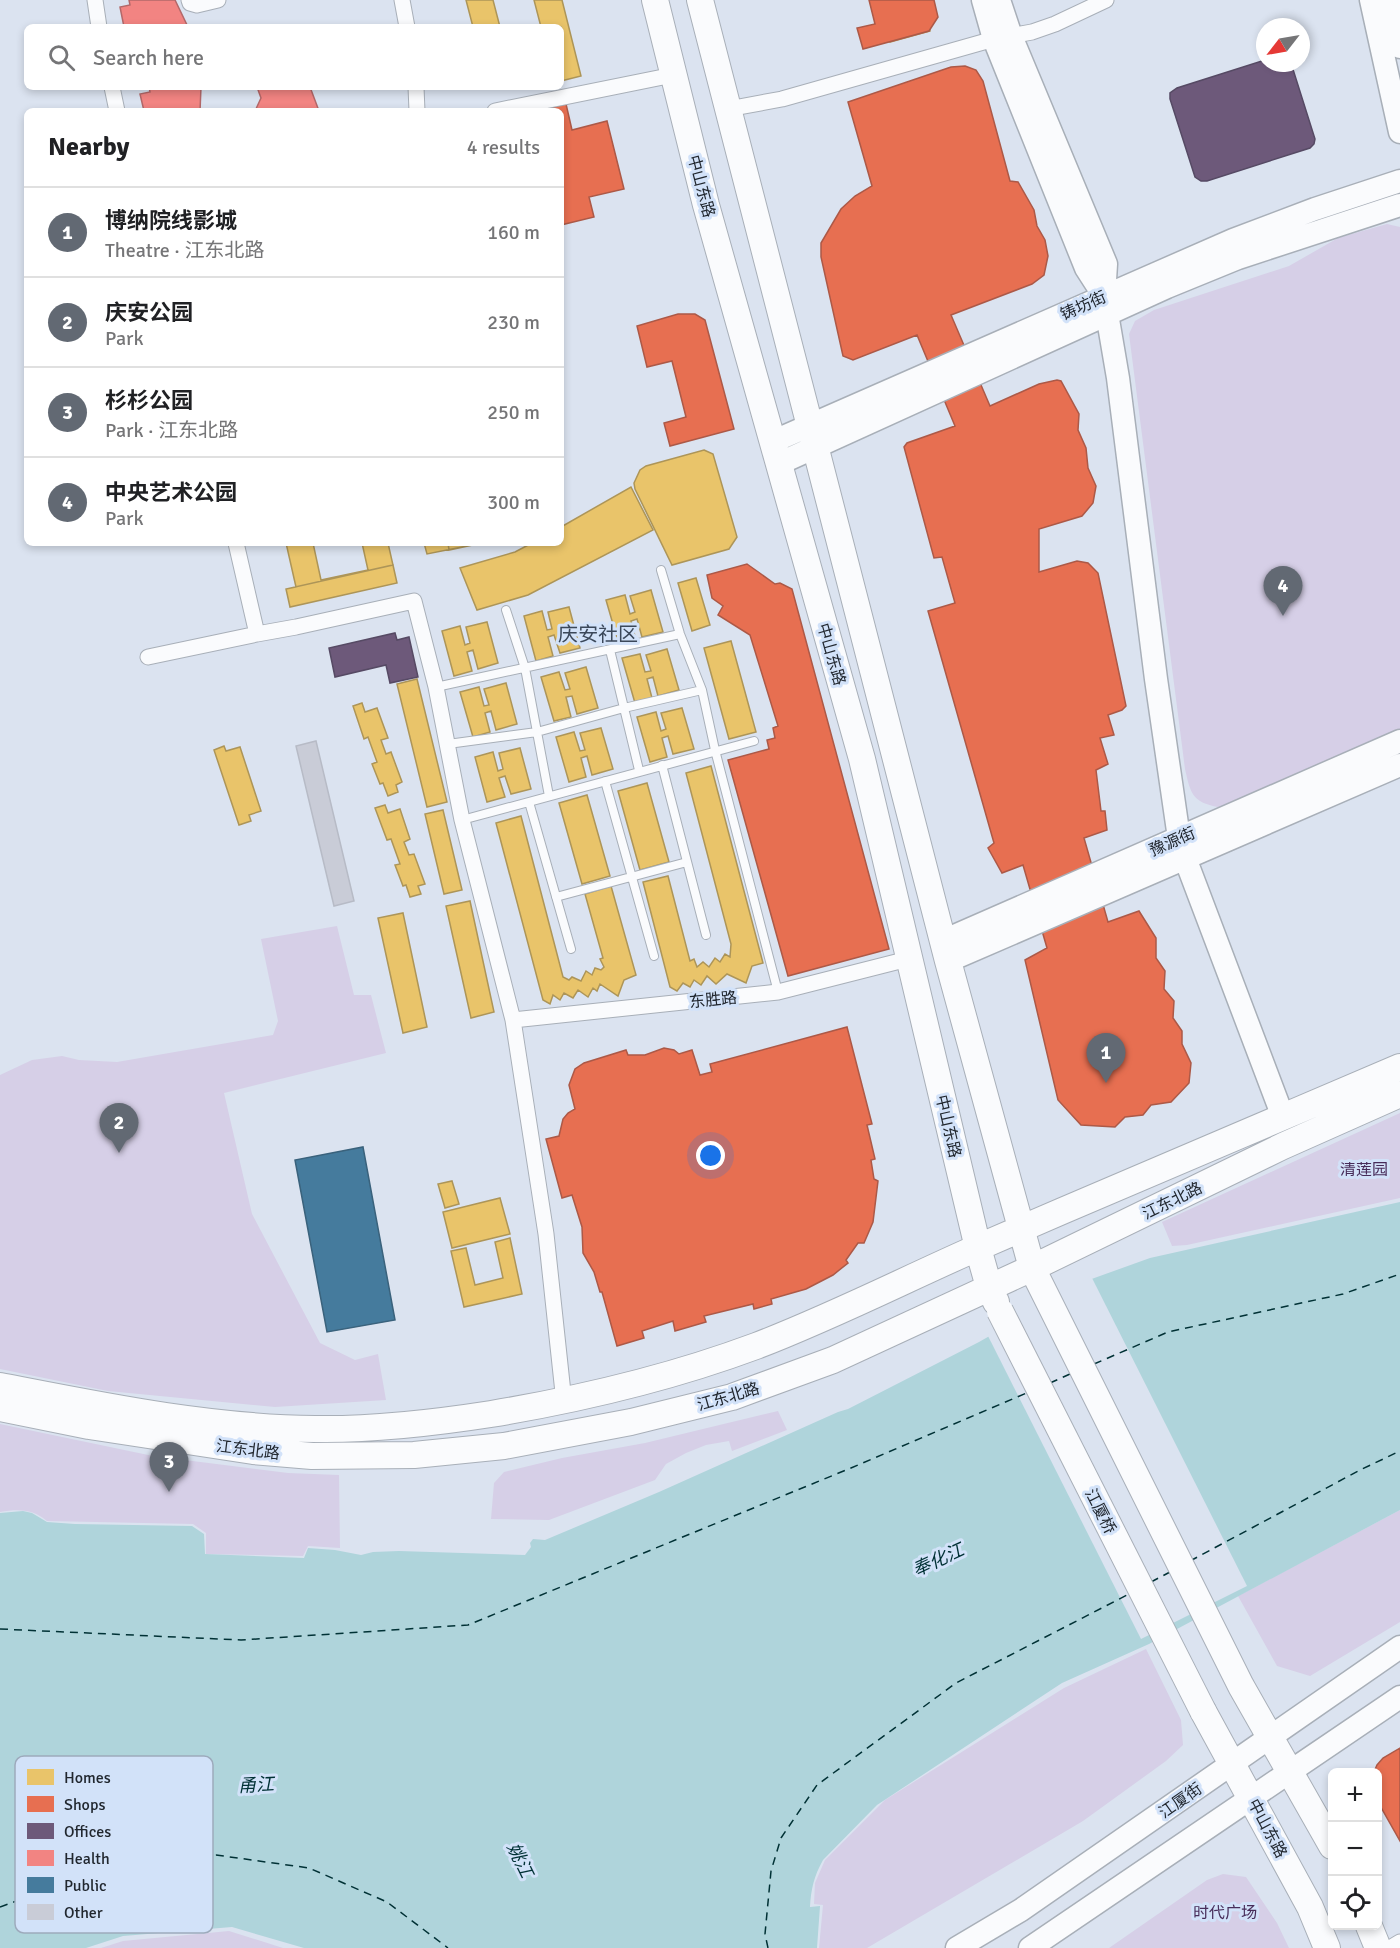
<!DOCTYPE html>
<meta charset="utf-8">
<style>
body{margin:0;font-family:Signika,"Noto Sans SC",sans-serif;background:#f2f2f2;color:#202124}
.controls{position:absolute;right:18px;bottom:18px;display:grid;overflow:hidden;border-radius:9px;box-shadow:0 3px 9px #0003}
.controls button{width:54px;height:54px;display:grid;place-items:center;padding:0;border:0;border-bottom:2px solid #e0e0e0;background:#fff;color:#202124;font:30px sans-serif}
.compass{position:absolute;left:1256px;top:18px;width:54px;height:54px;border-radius:50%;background:#fff;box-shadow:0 3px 9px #0003;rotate:239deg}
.you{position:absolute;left:711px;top:1156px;width:21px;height:21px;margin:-15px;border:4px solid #fff;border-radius:50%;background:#1a73e8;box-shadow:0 0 0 9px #1a73e833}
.badge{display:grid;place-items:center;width:39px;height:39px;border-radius:50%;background:#626973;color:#fff;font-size:20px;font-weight:700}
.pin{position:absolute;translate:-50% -50px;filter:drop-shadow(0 2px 3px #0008)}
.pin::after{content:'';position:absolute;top:32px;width:21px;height:18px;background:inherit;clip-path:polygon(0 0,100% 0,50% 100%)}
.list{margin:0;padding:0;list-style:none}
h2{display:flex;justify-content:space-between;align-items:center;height:78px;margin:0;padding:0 24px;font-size:26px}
h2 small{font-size:20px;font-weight:400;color:#757577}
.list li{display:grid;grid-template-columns:39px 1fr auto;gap:18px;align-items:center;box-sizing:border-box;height:90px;padding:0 24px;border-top:2px solid #e0e0e0}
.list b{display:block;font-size:22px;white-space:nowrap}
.list p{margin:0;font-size:20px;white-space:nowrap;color:#757577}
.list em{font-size:20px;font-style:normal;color:#757577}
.icon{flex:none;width:33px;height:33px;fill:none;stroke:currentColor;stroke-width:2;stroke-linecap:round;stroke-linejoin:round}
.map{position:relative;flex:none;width:1400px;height:1948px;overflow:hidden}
.search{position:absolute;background:#fff;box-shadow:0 3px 9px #0003;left:24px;top:24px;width:540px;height:66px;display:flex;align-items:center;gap:15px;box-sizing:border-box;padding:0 21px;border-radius:9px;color:#757577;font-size:22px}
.panel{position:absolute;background:#fff;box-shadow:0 3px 9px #0003;left:24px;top:108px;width:540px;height:438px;border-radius:9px}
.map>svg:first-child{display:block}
.green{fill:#d6cfe7}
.water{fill:#afd4db}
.pier{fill:#dbe3f0}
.homes{fill:#e9c46a;stroke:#ad9558;stroke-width:1.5}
.shops{fill:#e76f51;stroke:#ac5947;stroke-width:1.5}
.offices{fill:#6d597a;stroke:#564a64;stroke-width:1.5}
.health{fill:#f28482;stroke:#b36869;stroke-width:1.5}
.public{fill:#457b9d;stroke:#3a627c;stroke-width:1.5}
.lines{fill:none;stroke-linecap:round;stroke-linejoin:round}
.ferry{stroke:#003135;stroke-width:1.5;stroke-dasharray:8 6;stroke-linecap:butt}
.building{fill:#c9ccd7;stroke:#b7bbc6;stroke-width:1.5}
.lane-casing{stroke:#a8afb8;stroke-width:10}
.street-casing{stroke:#a8afb8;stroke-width:17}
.secondary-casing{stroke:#a8afb8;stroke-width:25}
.primary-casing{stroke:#a8afb8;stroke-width:28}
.lane{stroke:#fafbfd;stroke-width:8}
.street{stroke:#fafbfd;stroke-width:15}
.secondary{stroke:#fafbfd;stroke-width:22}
.primary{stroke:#fafbfd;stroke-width:26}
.primary-bridge-casing{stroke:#a8afb8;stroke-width:28;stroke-linecap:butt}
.primary-bridge{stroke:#fafbfd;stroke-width:26}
.labels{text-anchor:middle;stroke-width:6;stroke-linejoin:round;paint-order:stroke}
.street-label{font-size:16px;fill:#21272f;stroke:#d2e2f9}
.park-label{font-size:16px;fill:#472d5a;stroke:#d2e2f9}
.water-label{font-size:18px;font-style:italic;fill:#003135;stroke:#d2e2f9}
.quarter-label{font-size:20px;fill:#3b485a;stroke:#d2e2f9}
.key{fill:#d2e2f9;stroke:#9daabc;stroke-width:1.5}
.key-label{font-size:16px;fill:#21272f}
</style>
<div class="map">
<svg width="1400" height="1948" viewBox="0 0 1400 1948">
<rect width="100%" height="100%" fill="#dbe3f0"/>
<path class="green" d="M1387,224L1400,227V733L1223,808C1193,803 1191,796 1185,769L1129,334L1135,321L1154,310L1289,266L1338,238Z
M337,926L354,995H371L386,1053L224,1093L252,1214L320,1343L355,1360L378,1354L386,1400L275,1407L108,1391L0,1369V1075L32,1060L62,1056L79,1060L117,1062L273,1035L278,1021L261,939Z
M1400,1113V1198L1187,1245L1172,1246L1162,1222Z
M778,1411L787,1430L732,1451L729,1441L706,1445L686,1453L666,1464L655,1480L549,1520L491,1519L494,1483L504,1472L562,1458L645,1443Z
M0,1424L153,1456L288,1473L339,1475L340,1548L308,1546L303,1556L206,1554V1533L193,1524L47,1521C33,1509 18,1509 0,1512Z
M1400,1510V1622L1310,1676L1277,1666L1238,1596Z
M1146,1649L1181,1720L1183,1745L1166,1761L1083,1821L867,1948H819L823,1905L814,1904L815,1883L825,1860L885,1800L1064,1688Z
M1223,1874L1246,1877L1277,1923L1289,1948H1109L1207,1880Z
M229,1931L283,1948H101L123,1941Z"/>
<path class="water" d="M1400,1202V1510L1149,1644L1062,1683L877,1805L823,1860C814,1876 811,1889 810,1907L820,1906L817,1948H304L232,1927L123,1936L86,1948H0V1513L23,1511L32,1513L47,1522L75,1524L192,1526L204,1534L205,1554L304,1558L308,1548L335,1550L361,1555L373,1552L399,1551L525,1555L531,1547L530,1543L533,1539L545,1540L659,1492L838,1412L848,1409L979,1342L1086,1281L1150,1258Z"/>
<path class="pier" d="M1091,1276L1247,1586L1141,1639L987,1334Z"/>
<path class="homes" d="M466,0H493L500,27H473Z
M534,0H562L581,76L561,81V27H541Z
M878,0H922L930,31L890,42Z
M704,450L713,454L737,537L729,549L672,565L635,489L634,483L640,470L646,466Z
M631,487L653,530L528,595L477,610L460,568L515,552L532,543H561V527Z
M286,543H313L321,580L368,570L362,543H388L397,583L290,607L286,589L296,587Z
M424,543H482L427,554Z
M448,543H482L449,550Z
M393,565L397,583L290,607L286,589Z
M696,578L710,625L692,631L678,583Z
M651,590L663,632L642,637L637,619L631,621L636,640L619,645L606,600L625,595L630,614L635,612L630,596Z
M569,607L580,648L560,653L554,635L548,637L553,656L536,661L524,616L542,611L547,630L552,629L548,612Z
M487,622L498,663L478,669L473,650L467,652L472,671L454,676L442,631L460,626L465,645L470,643L466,627Z
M731,641L756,732L729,739L704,648Z
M667,649L679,690L658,696L653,677L647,679L652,698L635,703L622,658L640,654L645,672L651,671L646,655Z
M586,667L598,708L577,714L572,696L566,697L571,717L554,721L541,677L559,672L565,690L570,689L565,673Z
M417,679L447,802L427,807L397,684Z
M506,683L517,724L496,730L491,711L485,713L490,732L473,737L460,692L479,687L484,706L489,705L484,689Z
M362,703L365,712L377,708L388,738L381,740L386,754L391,752L402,782L396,785L398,792L388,796L383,783L380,784L372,764L377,762L368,737L364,739L353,706Z
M682,708L694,749L673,754L668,736L662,738L667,757L650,762L637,717L656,712L661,731L666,729L661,713Z
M601,728L613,769L592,775L587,756L581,758L586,777L569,782L556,737L574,732L580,751L585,750L580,733Z
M224,746L226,751L240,747L261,811L249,815L251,821L239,825L214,750Z
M520,748L531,789L511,794L505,776L499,778L505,797L487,802L475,757L493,752L498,771L503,769L499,753Z
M711,766L763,963L752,966L746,983L727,974L716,984L707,976L701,985L694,980L690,987L683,983L677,991L670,987L643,882L668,876L690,961L694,959L697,967L703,962L709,967L715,958L720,962L725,954L730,957L731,944L686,773Z
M647,783L669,862L640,870L618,791Z
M587,795L610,876L582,884L559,803Z
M385,805L388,813L400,809L410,839L404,842L409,855L414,854L425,884L418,886L421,894L410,897L406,885L403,886L395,865L400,864L391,839L387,840L375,808Z
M443,810L462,890L444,894L425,814Z
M521,816L563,977L569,980L572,977L581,981L586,971L592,975L595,968L601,970L604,967L600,959L603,958L585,894L611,886L636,975L624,980L618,996L600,984L597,991L593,988L588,997L578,990L573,998L564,993L560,1000L553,995L550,1004L543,1000L496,823Z
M470,901L494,1012L471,1018L446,906Z
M403,913L427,1027L403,1033L378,918Z
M452,1181L459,1204L445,1208L438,1184Z
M500,1198L510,1234L452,1248L443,1212Z
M510,1238L522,1294L464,1307L451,1251L466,1248L475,1285L503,1278L495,1242Z"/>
<path class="shops" d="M869,0H934L938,17L929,31L863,49L857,28L875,24Z
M965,66L976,70L983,81L1010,181L1018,182L1034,210L1037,226L1045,240L1048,256L1044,275L1032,284L951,315L990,406L1039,384L1057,380L1061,381L1079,414L1078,430L1086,448L1088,468L1096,486L1093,503L1082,516L1039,529V572L1077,561L1088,563L1098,573L1126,706L1122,710L1108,715L1114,735L1100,738L1108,764L1096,770L1101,811H1105L1107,830L1084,838L1108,922L1139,911L1156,938V958L1165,971L1164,989L1174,1001L1173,1018L1182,1031V1044L1191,1063L1189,1083L1171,1102L1151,1105L1143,1115L1125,1117L1115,1127L1081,1125L1058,1100L1025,960L1047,948L1023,865L1002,873L988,848L994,843L928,611L955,603L942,557L934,558L904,447L907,443L955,426L917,335L853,360L843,356L821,257V243L841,209L855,196L872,186L848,102L951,67Z
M566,104L572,130L607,121L624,189L589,197L594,217L561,225V111H536Z
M678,314H695L705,320L734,429L670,446L664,423L686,417L672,361L647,367L637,326Z
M747,564L775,584L780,583L792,589L889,949L788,976L728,760L769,749L767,740L775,738L773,728L778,726L750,635L718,615L723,606L712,598L707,575Z
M847,1027L872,1124L867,1125L875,1159L871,1160L874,1179L878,1181L873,1222L864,1243H858L846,1260L848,1263L833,1275L806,1289L771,1299L772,1304L754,1309L753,1304L704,1316L706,1322L675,1331L673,1321L642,1331L644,1338L617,1346L602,1292H600L594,1272L583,1253L582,1227L572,1195L562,1198L546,1139L559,1136L563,1119L568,1113L575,1109L569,1085L575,1069L584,1063L626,1050L628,1055H645L664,1048L674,1050L679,1054L692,1050L700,1075L712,1072L710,1064Z
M1400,1748V1841L1378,1802V1772H1374L1377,1765L1383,1758Z"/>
<path class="offices" d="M1265,60V63H1291L1315,139L1314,144L1310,148L1207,181H1201L1195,177L1170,99V93L1177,88Z
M395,633L397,640L409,637L418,677L390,683L386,665L335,677L329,648Z"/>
<path class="health" d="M129,0H175L188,27H135V25L124,27L120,7L130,5Z
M149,87H201L200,111H144L140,94L150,92Z
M257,87H310L319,111H255L261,98Z"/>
<path class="public" d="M363,1147L395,1320L327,1332L295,1160Z"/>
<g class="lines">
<path class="ferry" d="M1094,1364L1168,1332L1343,1294L1400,1274
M1050,1383L1070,1374
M1190,1561L1360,1470L1400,1451
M1151,1582L1170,1572
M0,1629L241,1640L468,1625L851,1468L1029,1392
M0,1907L125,1862L216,1855L309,1868L387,1902L448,1948
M768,1948L765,1934L771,1871L781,1838L817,1785L956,1683L1131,1593"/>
</g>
<path class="building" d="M316,741L354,901L334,906L296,746Z"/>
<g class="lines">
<defs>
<path id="lane" d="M661,570L680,634L702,690L715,750L778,992
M506,610L525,668L549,796
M610,650L639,770
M436,687L680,634
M448,744L537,732L624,708L702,690
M662,765L706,935
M605,781L654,956
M529,802L571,949
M462,820L754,741
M556,897L687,862"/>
<path id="street" d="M95,0L99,27
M189,0L190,3L197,5L218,0
M402,0L407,27
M112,87L117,111
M416,87L417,111
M728,109L782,99L994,39L1032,32L1055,24L1106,0
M495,111L673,75
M236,543L257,634L296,627L414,601L436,687L462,820L513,1020L546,1234L564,1402
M148,657L257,634
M513,1020L778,992L908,959
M1390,1948L1400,1942"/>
<path id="secondary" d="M983,0L994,39L1086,268L1104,296
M999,0L1011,36L1106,264L1104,296L1118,378L1156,679L1179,838L1185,858L1283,1117
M1371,0L1400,132
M1390,0L1400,47
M772,442L1233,240L1315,209L1400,181
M778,464L1167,287L1238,258L1400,205
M943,941L1400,741
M948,961L1400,765
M957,1948L1021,1910L1400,1647
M1030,1948L1400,1697"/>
<path id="primary" d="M655,0L706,205L862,759L978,1248L989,1287L996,1302
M700,0L948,961L1032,1268L1241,1686L1332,1846
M0,1386C103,1406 209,1428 315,1429C373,1430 433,1423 491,1414C581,1399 670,1378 756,1346C832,1317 904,1280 979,1247C1119,1186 1260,1127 1400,1067
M0,1408L89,1426L253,1451L312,1456L414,1455L504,1446L631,1422L732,1397L833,1360L1032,1268L1283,1146L1400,1094
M1203,1711L1310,1907L1327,1948
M1369,1926L1378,1948"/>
</defs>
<use href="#lane" class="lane-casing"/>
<use href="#street" class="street-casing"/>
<use href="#secondary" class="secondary-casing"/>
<use href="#primary" class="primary-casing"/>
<use href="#lane" class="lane"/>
<use href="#street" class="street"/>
<use href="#secondary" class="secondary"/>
<use href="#primary" class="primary"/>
<defs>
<path id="primary-bridge" d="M1000,1311L1203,1711"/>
</defs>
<use href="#primary-bridge" class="primary-bridge-casing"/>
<use href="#primary-bridge" class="primary-bridge"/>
</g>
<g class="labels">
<g class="street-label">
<text transform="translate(702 186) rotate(75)" y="6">中山东路</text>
<text transform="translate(1083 305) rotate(-24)" y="6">铸坊街</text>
<text transform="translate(832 654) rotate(74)" y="6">中山东路</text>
<text transform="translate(1172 841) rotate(-24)" y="6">豫源街</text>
<text transform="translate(713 999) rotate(-6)" y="6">东胜路</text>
<text transform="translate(949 1126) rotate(77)" y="6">中山东路</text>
<text transform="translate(1172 1200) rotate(-26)" y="6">江东北路</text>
<text transform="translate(728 1396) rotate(-16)" y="6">江东北路</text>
<text transform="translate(248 1449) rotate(7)" y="6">江东北路</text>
<text transform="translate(1101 1511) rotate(63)" y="6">江厦桥</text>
<text transform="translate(1180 1800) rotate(-35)" y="6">江厦街</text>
<text transform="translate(1268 1828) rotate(62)" y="6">中山东路</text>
</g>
<g class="park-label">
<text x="1364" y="1175">清莲园</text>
<text x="1225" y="1918">时代广场</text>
</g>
<g class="water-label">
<text transform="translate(938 1560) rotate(-25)" y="6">奉化江</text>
<text transform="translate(256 1785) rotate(-3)" y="6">甬江</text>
<text transform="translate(520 1860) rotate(64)" y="6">姚江</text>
</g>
<g class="quarter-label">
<text x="598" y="641">庆安社区</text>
</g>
</g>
<rect x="15" y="1756" width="198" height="177" rx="9" class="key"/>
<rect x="27" y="1769" width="27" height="16" fill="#e9c46a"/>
<rect x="27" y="1796" width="27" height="16" fill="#e76f51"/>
<rect x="27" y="1823" width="27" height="16" fill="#6d597a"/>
<rect x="27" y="1850" width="27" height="16" fill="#f28482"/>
<rect x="27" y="1877" width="27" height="16" fill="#457b9d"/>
<rect x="27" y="1904" width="27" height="16" fill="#c9ccd7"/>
<g class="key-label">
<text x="64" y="1783">Homes</text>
<text x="64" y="1810">Shops</text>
<text x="64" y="1837">Offices</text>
<text x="64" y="1864">Health</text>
<text x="64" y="1891">Public</text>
<text x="64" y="1918">Other</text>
</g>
</svg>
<div class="controls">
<button>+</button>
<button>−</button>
<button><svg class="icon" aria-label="locate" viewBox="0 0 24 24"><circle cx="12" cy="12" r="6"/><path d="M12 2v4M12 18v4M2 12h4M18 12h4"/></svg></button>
</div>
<svg class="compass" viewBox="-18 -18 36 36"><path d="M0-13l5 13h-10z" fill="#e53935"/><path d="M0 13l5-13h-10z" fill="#757577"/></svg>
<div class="you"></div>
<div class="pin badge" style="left:1106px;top:1083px">1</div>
<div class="pin badge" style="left:119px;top:1153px">2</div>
<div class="pin badge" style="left:169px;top:1492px">3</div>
<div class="pin badge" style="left:1283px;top:616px">4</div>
<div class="search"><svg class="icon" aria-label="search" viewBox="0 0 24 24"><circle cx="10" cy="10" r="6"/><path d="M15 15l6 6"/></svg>Search here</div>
<section class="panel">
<h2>Nearby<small>4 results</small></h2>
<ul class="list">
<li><span class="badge">1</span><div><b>博纳院线影城</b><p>Theatre · 江东北路</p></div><em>160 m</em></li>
<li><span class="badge">2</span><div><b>庆安公园</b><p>Park</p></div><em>230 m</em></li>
<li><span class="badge">3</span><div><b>杉杉公园</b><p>Park · 江东北路</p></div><em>250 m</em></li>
<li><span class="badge">4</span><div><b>中央艺术公园</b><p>Park</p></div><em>300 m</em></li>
</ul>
</section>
</div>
